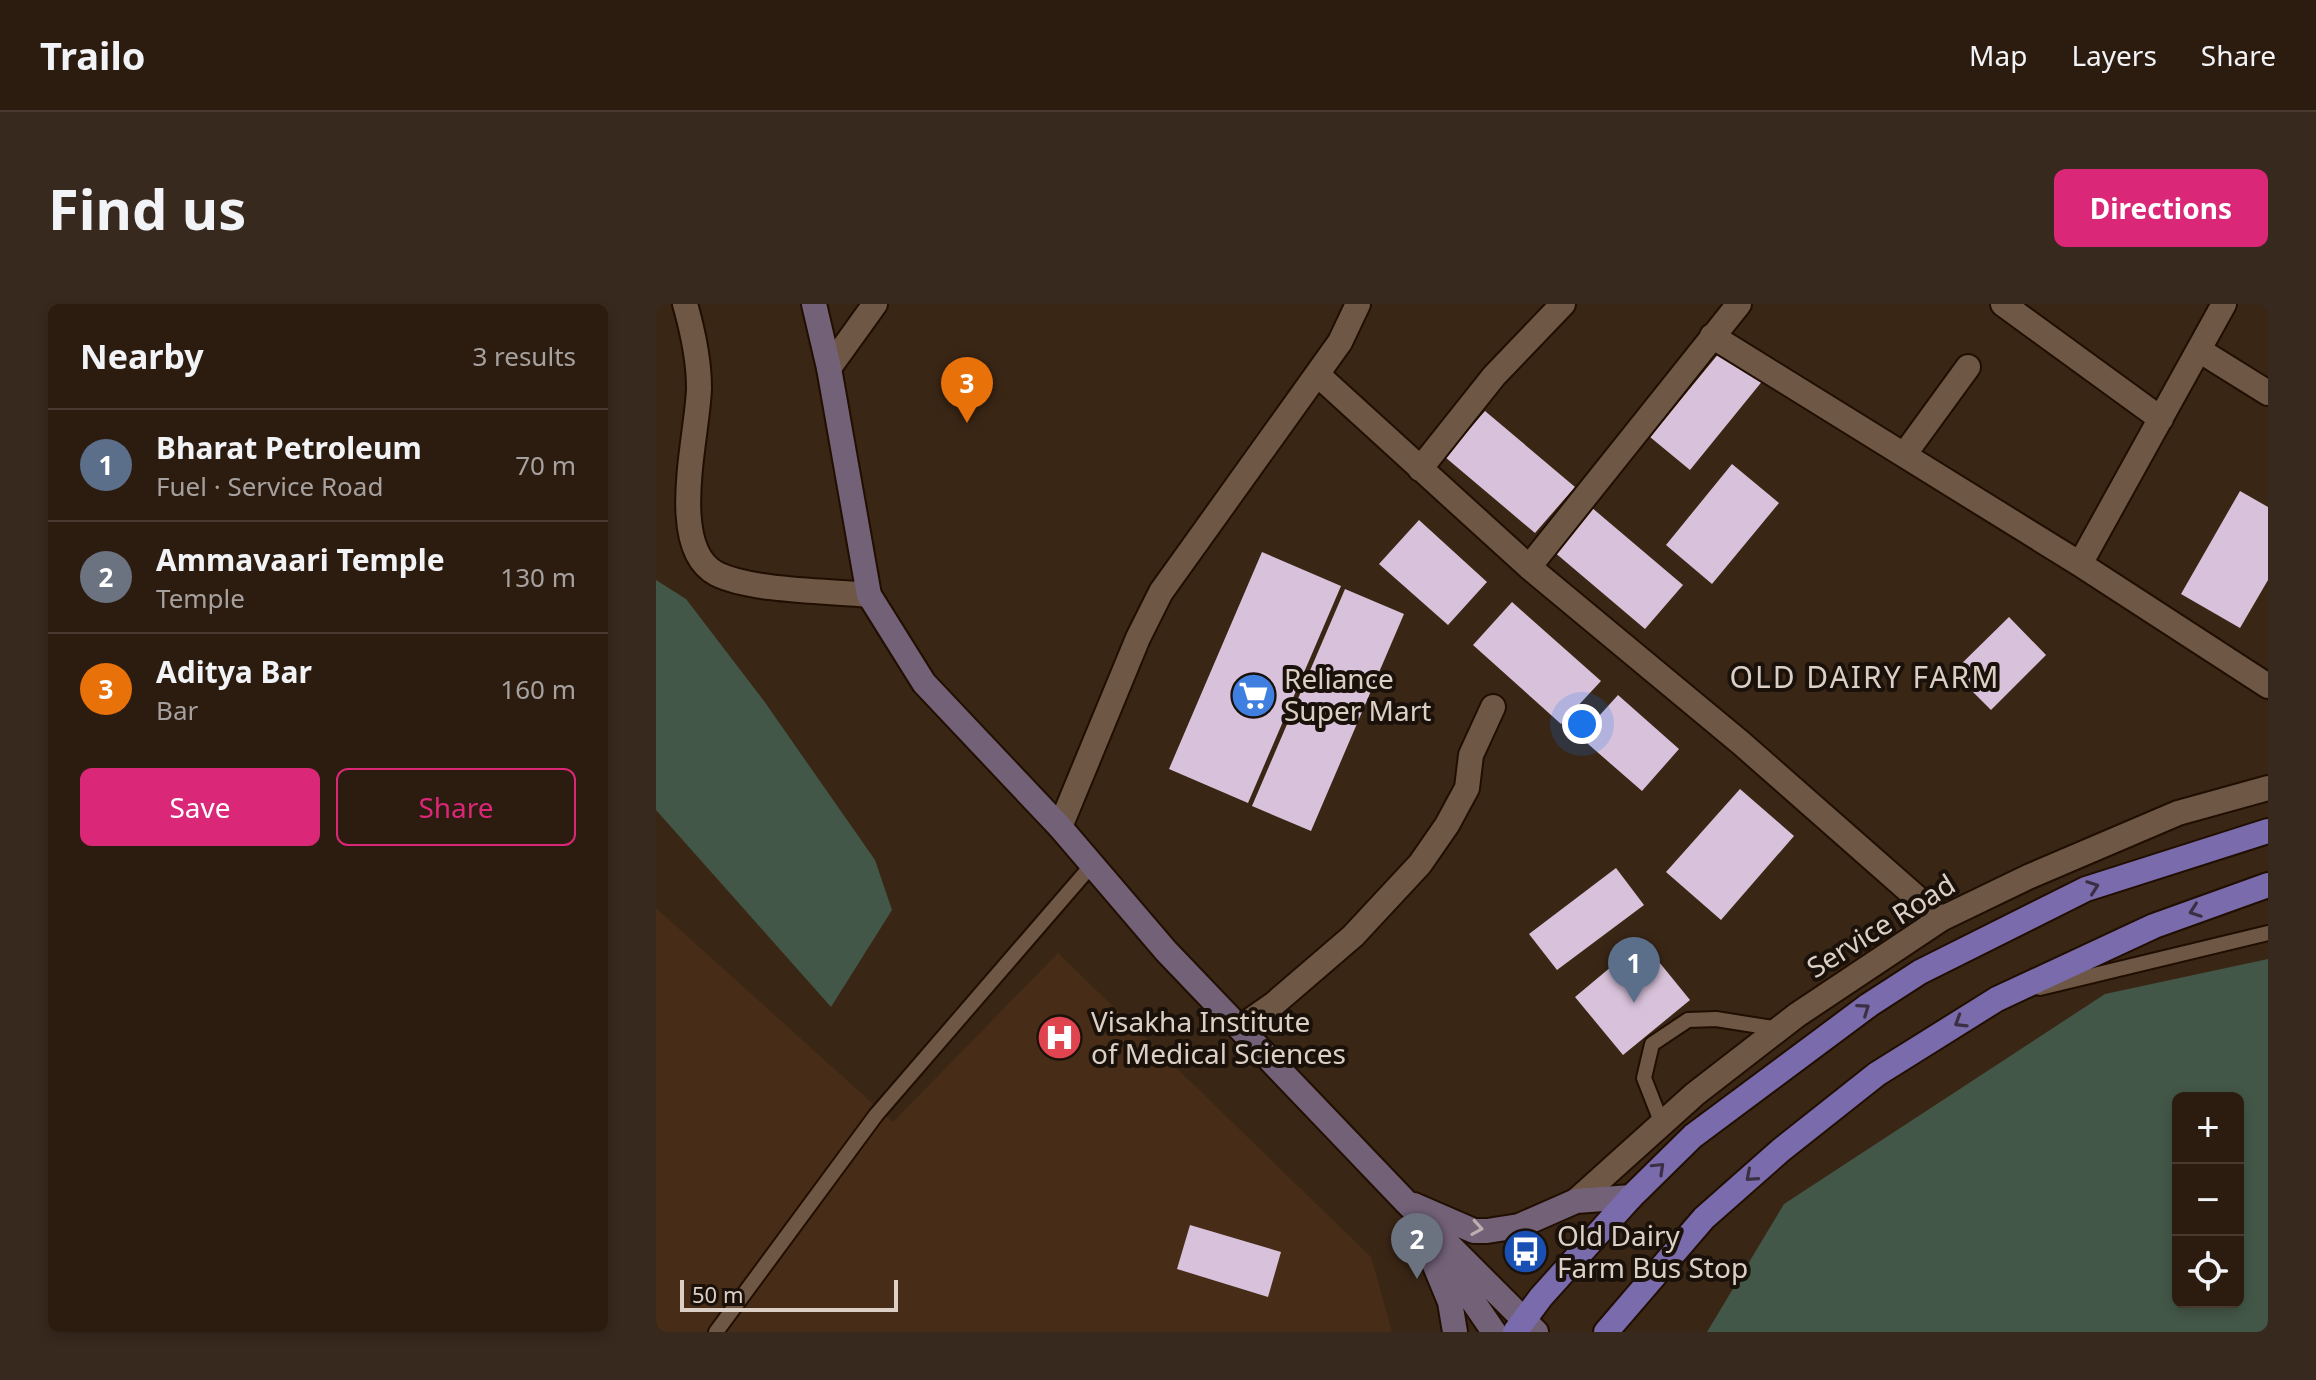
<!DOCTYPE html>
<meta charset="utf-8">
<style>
body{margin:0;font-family:"Noto Sans",sans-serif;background:#38291e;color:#f1f3f6}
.controls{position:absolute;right:24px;bottom:24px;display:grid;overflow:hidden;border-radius:12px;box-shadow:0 4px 12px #0003}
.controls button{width:72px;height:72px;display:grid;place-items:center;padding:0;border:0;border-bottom:2px solid #483a30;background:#2c1c10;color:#f1f3f6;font:40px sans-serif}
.scale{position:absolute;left:24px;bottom:20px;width:218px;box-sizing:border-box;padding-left:8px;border:4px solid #dccfc5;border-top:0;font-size:22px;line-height:28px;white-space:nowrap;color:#dccfc5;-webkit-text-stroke:6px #1a110a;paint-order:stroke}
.you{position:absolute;left:926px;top:420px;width:28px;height:28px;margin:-20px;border:6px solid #fff;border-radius:50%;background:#1a73e8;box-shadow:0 0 0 12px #1a73e833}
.badge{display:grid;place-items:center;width:52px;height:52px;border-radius:50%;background:#db2777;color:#fff;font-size:26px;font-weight:700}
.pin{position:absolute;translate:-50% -66px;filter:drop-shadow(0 2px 4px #0008)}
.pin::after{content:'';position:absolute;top:42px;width:28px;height:24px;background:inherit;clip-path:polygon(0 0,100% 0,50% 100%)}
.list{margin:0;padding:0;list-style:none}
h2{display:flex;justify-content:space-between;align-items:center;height:104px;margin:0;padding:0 32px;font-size:34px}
h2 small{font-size:26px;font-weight:400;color:#a6a19f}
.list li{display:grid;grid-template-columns:52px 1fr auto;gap:24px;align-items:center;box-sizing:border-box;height:112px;padding:0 32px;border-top:2px solid #483a30}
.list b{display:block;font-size:30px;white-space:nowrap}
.list p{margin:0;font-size:26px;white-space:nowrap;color:#a6a19f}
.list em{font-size:26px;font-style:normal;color:#a6a19f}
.actions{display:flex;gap:16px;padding:24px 32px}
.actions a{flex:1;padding:18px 0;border:2px solid #db2777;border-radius:12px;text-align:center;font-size:28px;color:#db2777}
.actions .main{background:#db2777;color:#fff}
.icon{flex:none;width:44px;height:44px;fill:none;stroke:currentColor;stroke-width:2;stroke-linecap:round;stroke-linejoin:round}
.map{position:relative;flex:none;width:1612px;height:1028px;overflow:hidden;border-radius:12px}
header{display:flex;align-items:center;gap:48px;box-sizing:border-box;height:112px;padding:0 40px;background:#2c1c10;border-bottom:2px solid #483a30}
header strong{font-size:38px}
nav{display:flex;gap:44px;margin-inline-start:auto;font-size:28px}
.intro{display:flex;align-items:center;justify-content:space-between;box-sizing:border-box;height:192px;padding:0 48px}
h1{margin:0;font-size:56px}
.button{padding:20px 36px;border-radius:12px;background:#db2777;color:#fff;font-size:28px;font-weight:700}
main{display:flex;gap:48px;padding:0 48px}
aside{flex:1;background:#2c1c10;border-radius:12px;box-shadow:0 4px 12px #0003}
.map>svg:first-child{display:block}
.built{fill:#472d17}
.green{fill:#435748;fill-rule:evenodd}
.building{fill:#d8c2db}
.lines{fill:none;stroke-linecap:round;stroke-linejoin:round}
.lane-casing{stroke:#200e01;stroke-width:18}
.street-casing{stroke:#200e01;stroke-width:28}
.secondary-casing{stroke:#200e01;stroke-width:28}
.primary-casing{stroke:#200e01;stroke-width:28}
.lane{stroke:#6e5745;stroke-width:14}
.street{stroke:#6e5745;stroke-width:24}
.secondary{stroke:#736178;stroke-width:24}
.primary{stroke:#796bac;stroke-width:24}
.oneway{stroke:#3b3043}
.oneway2{stroke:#bcaeae}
.labels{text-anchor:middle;stroke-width:8;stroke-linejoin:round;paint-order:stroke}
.poi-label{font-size:28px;fill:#dccfc5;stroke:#1a110a;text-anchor:start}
.street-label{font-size:28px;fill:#dccfc5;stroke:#1a110a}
.neighbourhood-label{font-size:30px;letter-spacing:2px;fill:#dccfc5;stroke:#1a110a}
</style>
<header>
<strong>Trailo</strong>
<nav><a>Map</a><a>Layers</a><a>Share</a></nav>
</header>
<div class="intro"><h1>Find us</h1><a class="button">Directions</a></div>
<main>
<aside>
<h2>Nearby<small>3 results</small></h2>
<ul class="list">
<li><span class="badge" style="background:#5c6f8a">1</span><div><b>Bharat Petroleum</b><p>Fuel · Service Road</p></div><em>70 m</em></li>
<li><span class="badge" style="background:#6b7280">2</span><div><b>Ammavaari Temple</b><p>Temple</p></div><em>130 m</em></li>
<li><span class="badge" style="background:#e8710a">3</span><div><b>Aditya Bar</b><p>Bar</p></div><em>160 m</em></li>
</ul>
<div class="actions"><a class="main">Save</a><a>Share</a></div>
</aside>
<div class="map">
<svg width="1612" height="1028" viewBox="0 0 1612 1028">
<rect width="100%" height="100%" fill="#3a2615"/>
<path class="built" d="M0,604L237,818L402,649L715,953L736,1028H0Z"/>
<path class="green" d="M0,276L30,295L108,397L219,556L236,606L175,703L0,506Z
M1612,655V1028H1051L1128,900L1449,690ZM1582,794V998H1522V794Z"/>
<path class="building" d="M1068,43L1108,75L1034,166L994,133Z
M829,107L919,183L879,229L789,153Z
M1076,160L1123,199L1056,280L1010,241Z
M1584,187L1612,203V276L1584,324L1525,290Z
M935,203L1027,281L989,325L897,247Z
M763,216L831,278L792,321L723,260Z
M606,248L685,282L592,499L513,465Z
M689,285L748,310L655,527L596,502Z
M856,298L945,377L905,420L817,341Z
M1353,313L1390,351L1335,406L1297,368Z
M962,391L1023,445L986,487L924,433Z
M1084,485L1138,532L1065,616L1010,568Z
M960,564L988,601L901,666L873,630Z
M986,637L1034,696L967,751L919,693Z
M534,921L625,948L612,993L521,965Z"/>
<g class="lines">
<defs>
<path id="lane" d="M1384,684L1612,629
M1006,820L988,774L996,740L1032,716L1060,715L1123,725
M60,1028L220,811L435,562"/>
<path id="street" d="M29,0C37,28 43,55 43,84C42,131 10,244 61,270C96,287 171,287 213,291
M1347,0L1505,115
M1056,32L1424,260L1612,382
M1543,46L1612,89
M173,64L219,0
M661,70L873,263L1085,439L1285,615
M1248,151L1312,63
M764,165L838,72L907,0
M1424,260L1568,0
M873,263L1083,0
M404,523L482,334L505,288L684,38L702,0
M585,723L618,700L697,632L764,560L791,521L811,484L815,451L837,403
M920,897L1039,790L1141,711L1285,615L1372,573L1522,509L1612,484"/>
<path id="secondary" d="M158,0L173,64L213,291L268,379L404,523L510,647L749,897L880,1028
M758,901L818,927H831L863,922L920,897L975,893
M784,949L838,1028
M777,957L794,998L799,1028"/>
<path id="primary" d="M859,1028L885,993L975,893L1037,832L1213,701L1264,668L1430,585L1612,527
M950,1028L1048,914L1125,846L1221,770L1341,695L1498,622L1612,581"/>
</defs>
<use href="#lane" class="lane-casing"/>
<use href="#street" class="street-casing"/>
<use href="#secondary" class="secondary-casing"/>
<use href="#primary" class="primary-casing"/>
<use href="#lane" class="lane"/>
<use href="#street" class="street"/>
<use href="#secondary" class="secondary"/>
<use href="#primary" class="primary"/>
</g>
<defs><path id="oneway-chevron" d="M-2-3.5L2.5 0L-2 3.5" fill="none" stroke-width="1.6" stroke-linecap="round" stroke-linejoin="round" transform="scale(2)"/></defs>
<g class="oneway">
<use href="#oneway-chevron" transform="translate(1437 583) rotate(-20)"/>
<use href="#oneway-chevron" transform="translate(1539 607) rotate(160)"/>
<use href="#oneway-chevron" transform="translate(1208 705) rotate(-35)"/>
<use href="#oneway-chevron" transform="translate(1304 718) rotate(148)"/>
<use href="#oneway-chevron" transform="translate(1003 864) rotate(-44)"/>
<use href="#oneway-chevron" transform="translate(1095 872) rotate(139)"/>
</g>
<use class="oneway2" href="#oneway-chevron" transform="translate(821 924) rotate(9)"/>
<defs>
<symbol id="supermarket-disc" viewBox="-11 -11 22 22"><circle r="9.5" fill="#3f7fe0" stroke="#1a110a"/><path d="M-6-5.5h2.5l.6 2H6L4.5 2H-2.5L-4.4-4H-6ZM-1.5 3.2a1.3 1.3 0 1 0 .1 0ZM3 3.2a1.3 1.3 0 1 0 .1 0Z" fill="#fff"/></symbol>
<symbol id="hospital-disc" viewBox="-11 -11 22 22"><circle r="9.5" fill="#e0444e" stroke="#1a110a"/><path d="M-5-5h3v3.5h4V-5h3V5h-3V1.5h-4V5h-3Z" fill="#fff"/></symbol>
<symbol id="bus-disc" viewBox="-11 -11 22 22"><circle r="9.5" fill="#1a4fb4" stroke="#1a110a"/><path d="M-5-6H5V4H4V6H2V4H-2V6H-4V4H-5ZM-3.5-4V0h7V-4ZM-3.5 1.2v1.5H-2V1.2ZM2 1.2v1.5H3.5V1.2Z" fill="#fff"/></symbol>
</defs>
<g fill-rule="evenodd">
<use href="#supermarket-disc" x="572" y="366" width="51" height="51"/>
<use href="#hospital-disc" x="378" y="708" width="51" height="51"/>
<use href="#bus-disc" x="844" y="922" width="51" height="51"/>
</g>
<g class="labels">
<g class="poi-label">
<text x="628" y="385">Reliance<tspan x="628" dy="32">Super Mart</tspan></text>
<text x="435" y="728">Visakha Institute<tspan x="435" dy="32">of Medical Sciences</tspan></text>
<text x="901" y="942">Old Dairy<tspan x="901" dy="32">Farm Bus Stop</tspan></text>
</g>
<g class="street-label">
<text transform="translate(1225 622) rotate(-32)" y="10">Service Road</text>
</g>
<g class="neighbourhood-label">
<text x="1209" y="384">OLD DAIRY FARM</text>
</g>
</g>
</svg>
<div class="controls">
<button>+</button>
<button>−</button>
<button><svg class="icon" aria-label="locate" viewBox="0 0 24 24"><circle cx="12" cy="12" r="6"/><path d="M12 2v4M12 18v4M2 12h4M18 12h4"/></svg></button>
</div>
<div class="scale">50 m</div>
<div class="you"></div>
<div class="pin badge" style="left:978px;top:699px;background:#5c6f8a">1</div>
<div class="pin badge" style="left:761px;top:975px;background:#6b7280">2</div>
<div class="pin badge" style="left:311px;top:119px;background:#e8710a">3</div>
</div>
</main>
